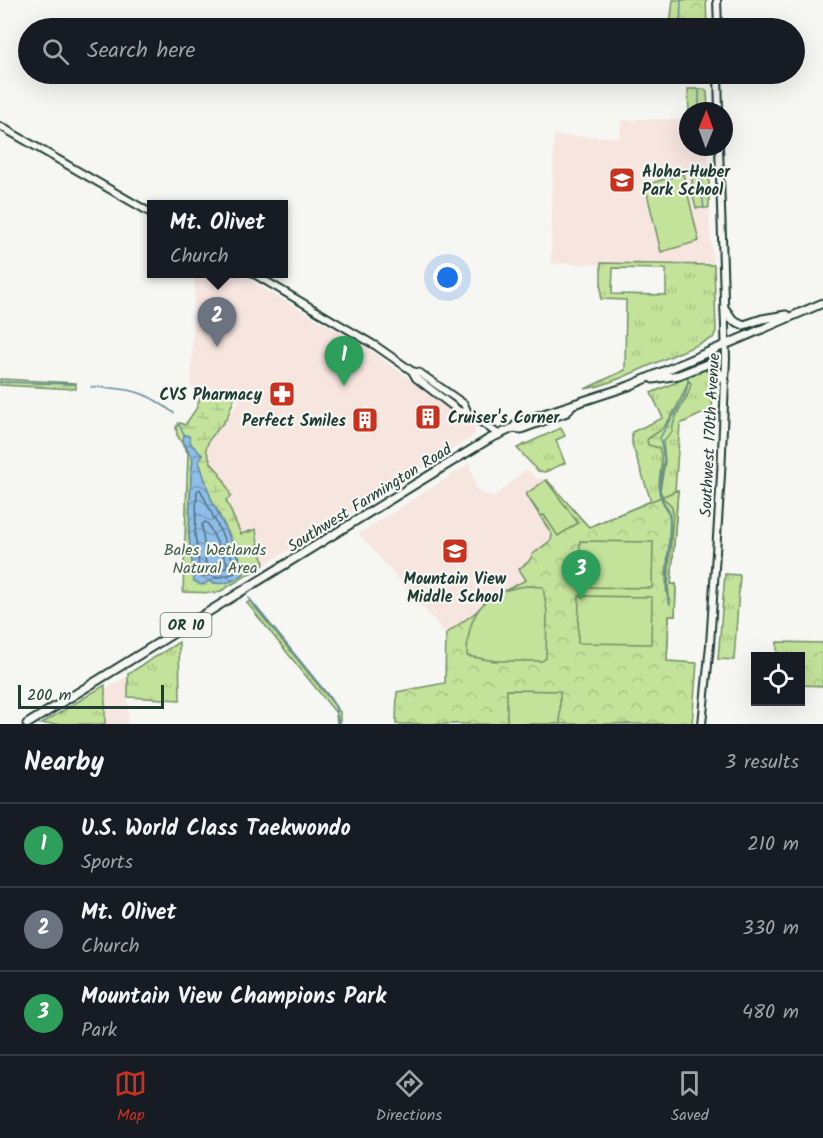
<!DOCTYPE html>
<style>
body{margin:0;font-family:Kalam,sans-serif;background:#20242c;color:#f1f3f6}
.controls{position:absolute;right:18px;bottom:18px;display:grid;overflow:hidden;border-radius:0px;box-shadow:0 6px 24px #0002}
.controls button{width:54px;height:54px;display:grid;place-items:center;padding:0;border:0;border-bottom:2px solid #363941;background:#171b24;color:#f1f3f6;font:30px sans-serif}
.compass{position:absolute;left:679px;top:102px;width:54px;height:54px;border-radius:50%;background:#171b24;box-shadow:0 6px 24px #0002;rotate:1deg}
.scale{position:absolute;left:18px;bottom:15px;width:146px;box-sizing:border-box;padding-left:6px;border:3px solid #1f3d34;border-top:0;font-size:16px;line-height:21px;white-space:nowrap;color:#1f3d34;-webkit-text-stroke:4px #f6f6f2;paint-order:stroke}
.you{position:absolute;left:448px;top:278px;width:21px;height:21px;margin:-15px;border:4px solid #fff;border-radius:50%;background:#1a73e8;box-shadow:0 0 0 9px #1a73e833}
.badge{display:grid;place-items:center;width:39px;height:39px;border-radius:50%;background:#c8321e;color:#fff;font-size:20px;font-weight:700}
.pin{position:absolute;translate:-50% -50px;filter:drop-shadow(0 2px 3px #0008)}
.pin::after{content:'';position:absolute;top:32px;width:21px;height:18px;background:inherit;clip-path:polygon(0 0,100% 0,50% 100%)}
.popup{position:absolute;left:147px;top:200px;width:141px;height:78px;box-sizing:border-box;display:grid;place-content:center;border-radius:0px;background:#171b24;filter:drop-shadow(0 2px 4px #0005);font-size:20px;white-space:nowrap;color:#9ea1a6}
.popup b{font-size:22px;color:#f1f3f6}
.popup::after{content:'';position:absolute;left:50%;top:100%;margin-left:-12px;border:12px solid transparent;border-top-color:#171b24}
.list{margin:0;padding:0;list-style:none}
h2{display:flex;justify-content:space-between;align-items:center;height:78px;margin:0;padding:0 24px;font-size:26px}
h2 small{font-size:20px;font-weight:400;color:#9ea1a6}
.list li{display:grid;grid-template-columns:39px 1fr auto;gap:18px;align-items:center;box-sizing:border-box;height:84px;padding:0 24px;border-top:2px solid #363941}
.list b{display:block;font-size:22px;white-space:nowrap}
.list p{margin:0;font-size:20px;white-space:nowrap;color:#9ea1a6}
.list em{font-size:20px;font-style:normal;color:#9ea1a6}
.icon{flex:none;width:33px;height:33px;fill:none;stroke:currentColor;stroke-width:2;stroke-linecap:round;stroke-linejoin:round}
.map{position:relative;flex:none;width:823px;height:724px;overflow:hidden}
.search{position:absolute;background:#171b24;box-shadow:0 6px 24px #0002;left:18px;right:18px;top:18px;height:66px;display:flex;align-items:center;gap:15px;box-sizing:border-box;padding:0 21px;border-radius:33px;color:#9ea1a6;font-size:22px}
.sheet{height:330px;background:#171b24}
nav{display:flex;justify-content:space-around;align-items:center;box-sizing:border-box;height:84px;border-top:2px solid #363941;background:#171b24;font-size:16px;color:#9ea1a6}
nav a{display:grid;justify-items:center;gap:3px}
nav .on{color:#c8321e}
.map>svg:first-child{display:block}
.built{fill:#f7e5e0}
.grass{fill:url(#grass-tufts);stroke:#719067;stroke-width:1.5;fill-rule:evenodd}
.forest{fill:url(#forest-crowns);stroke:#719067;stroke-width:1.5}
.wetland{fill:url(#wetland-marsh);stroke:#719067;stroke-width:1.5;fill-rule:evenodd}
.garden{fill:#c3e29a;stroke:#719067;stroke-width:1.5}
.water{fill:url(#water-waves);stroke:#628aa1;stroke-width:1.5}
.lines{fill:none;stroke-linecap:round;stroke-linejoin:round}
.shore{stroke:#4c707c;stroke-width:1.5}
.stream{stroke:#628aa1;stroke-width:1.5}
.secondary-casing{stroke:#1f3d34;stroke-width:10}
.primary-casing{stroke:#1f3d34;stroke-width:11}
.secondary{stroke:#f6f6f2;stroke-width:6}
.primary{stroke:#f6f6f2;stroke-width:7}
.labels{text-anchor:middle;stroke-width:4.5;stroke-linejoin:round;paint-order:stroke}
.shield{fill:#f6f6f2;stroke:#60746d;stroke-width:1.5}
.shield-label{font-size:15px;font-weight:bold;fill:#1f3d34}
.poi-label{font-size:16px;font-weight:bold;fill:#1f3d34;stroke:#f6f6f2;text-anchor:start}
.street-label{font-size:16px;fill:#1f3d34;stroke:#f6f6f2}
.park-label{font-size:16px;fill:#405e48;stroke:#f6f6f2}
</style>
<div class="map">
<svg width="823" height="724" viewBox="0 0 823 724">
<defs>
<pattern id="grass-tufts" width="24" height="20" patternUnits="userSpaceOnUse" patternTransform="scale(1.5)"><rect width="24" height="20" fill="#c3e29a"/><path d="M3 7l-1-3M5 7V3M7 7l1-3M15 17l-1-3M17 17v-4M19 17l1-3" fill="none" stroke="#a7c385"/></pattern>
<pattern id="forest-crowns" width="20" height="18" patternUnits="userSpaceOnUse" patternTransform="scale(1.5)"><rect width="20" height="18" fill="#c3e29a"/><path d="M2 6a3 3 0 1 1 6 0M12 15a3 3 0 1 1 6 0" fill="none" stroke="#a7c385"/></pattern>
<pattern id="wetland-marsh" width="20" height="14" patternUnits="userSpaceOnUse" patternTransform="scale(1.5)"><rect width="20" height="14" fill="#c3e29a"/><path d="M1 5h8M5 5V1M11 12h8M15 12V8" fill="none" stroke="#a7c385"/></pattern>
<pattern id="water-waves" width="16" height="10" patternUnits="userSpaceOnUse" patternTransform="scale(1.5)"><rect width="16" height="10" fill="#8fbde9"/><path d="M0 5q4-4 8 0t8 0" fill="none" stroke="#749bbe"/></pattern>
</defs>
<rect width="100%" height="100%" fill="#f6f6f2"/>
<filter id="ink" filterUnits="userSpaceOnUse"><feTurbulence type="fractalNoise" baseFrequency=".0167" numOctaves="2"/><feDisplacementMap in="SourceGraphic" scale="12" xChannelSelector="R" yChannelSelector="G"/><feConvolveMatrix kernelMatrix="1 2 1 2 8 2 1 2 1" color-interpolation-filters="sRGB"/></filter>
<g filter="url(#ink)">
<path class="built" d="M636,119L688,120V147H708L709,168H692V192L709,193L710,237L714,265L551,264L554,136L620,137L621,120L636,121Z
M195,274H237L363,345L472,424L475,427L474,436L264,565L260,544H258L253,529L241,535L226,500L220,476L221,473L211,463L206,453L209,440L239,403V389L191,387Z
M469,464L477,490L493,498L526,469L537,479H546L547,480L526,494L552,537L550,543L533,554L529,561L520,569L526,580L490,598L476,612L446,634L359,534Z
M128,676V724H105V690Z"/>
<path class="grass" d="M601,263L714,265L716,331L713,338L621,378L599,386L585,389L625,370L626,300L601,299ZM613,268L666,269V295L612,294Z
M704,370L711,373L713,378L712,409L680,424L675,491L678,490L671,584H676L675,616H669L667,661L588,530L596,524L651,501L632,444V432L663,418L651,393Z
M561,428L565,436L556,440L565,463L545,472L538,471L517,448Z
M725,574L740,575L734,660L718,659Z
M179,642L180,700L128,697V674Z
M105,685V724H41Z"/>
<path class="forest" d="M673,0H706L707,28H673L670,26Z
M688,89H704L707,92L708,111H689Z
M692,167L709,168V208H696L692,193Z
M547,480L589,527L678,490L671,584H676L675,616H669L667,661L697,663L692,724H396L397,692L445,683L446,634L476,612L490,598L526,580L519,569L529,561L533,554L551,540L552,535L526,494Z
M777,642L823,643V686L801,685L800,656H777Z"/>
<path class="wetland" d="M0,379L76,383V389L0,385Z
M689,381L691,383C689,402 673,412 672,432L663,441L665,462L660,490L663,498L671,505L673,512L668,586L670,605C660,581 672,546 670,520C669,509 659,501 659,489C658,475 665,462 659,448L648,445L647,440C651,435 657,434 662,429C675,414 681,398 689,381Z
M203,390L237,391L227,418L209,440L206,449L211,463L220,473V476L224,480L231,496L226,500L241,534L256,529L258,544H260L264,565L221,591L216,593L183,592L188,453L177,435L176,427L180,423L185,425L196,409ZM183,441C192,444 201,451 199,462L211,499L230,536L232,545L240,557L204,584L194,581L189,536L191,475L193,460Z
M250,601L340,712V724H337L336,713L247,603Z"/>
<path class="garden" d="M683,174L699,241L661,252L645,185Z
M546,480L578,523L558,536L544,515L541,516L526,494Z
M580,541L653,542L652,588L579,587Z
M527,586L543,587L547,612L546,658L542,661H495L467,656C467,613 484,591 527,586Z
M579,596L652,597L651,644L578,643Z
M507,690L560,691V724H507Z"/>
<path class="water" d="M184,435L189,436L191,444L202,455L199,462C204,475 207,490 213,503C224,527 237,549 244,573C237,581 219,587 209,581L202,585L194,581L189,536L191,475L193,460L183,441Z"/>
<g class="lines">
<path class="shore" d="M200,489L224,539C227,550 234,559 237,570L235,573L217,578L210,575L202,577L199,575L198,554L195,536L197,491Z
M205,522L208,524L227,563L226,568L218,570L206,565L202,525Z"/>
<path class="stream" d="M680,28L681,0
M699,111V90
M703,170L701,189L704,208
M0,382L75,384
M91,387C110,388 132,388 149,397C158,401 166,408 174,413
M178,423L184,434
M249,598L328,695L335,706L339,724
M669,602L667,592L670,514L661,497L659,489L664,459L660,438C670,418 688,401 688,378"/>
<defs>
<path id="secondary" d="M717,0L718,28
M718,74L719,111
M0,126L151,213
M254,274L376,346L412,371L416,378L459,411L468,413L498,434
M412,371L420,373L464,404L468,413
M702,724L710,645L721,475L726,358L719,147"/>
<path id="primary" d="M725,309L733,320L744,325L762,319L786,315
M653,379L679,375L707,364L715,367L725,381
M513,428L521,429L567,412L571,406
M27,724L412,486L489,439L513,428L519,422L629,386L823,303"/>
</defs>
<use href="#secondary" class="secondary-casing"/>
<use href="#primary" class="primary-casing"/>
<use href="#secondary" class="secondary"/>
<use href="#primary" class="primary"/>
</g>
</g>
<defs>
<symbol id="school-square" viewBox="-11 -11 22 22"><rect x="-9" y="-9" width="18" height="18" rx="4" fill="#c8321e" stroke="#f6f6f2"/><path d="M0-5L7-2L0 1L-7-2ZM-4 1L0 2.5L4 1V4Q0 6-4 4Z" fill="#fff"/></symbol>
<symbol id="pharmacy-square" viewBox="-11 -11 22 22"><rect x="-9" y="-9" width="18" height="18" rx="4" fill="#c8321e" stroke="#f6f6f2"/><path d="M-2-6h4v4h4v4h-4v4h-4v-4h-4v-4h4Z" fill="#fff"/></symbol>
<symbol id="building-square" viewBox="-11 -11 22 22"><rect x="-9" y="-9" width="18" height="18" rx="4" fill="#c8321e" stroke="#f6f6f2"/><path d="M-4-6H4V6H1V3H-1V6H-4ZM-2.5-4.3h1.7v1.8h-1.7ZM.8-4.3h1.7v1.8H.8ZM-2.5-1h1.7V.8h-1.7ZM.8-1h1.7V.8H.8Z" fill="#fff"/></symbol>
</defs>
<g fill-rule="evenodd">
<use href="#school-square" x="607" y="165" width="30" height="30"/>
<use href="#pharmacy-square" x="267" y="379" width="30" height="30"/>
<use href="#building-square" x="413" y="402" width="30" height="30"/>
<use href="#building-square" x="350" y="405" width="30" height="30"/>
<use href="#school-square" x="440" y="536" width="30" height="30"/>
</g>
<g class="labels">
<rect class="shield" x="160.5" y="613" width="51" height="24" rx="4.5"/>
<g class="shield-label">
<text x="186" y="630">OR 10</text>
</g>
<g class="poi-label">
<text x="642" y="177">Aloha-Huber<tspan x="642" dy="18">Park School</tspan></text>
<text x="262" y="400" text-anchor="end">CVS Pharmacy</text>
<text x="448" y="423">Cruiser's Corner</text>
<text x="346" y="426" text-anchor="end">Perfect Smiles</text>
<text x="455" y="584" text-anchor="middle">Mountain View<tspan x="455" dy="18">Middle School</tspan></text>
</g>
<g class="street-label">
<text transform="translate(709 435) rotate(-87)" y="6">Southwest 170th Avenue</text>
<text transform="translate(369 497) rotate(-32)" y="6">Southwest Farmington Road</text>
</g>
<g class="park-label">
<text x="215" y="555">Bales Wetlands<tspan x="215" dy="18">Natural Area</tspan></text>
</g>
</g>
</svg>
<div class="controls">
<button><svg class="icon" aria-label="locate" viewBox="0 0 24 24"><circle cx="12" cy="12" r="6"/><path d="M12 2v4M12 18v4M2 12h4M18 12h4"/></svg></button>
</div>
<svg class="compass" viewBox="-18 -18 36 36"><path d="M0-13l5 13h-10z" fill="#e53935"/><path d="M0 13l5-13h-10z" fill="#9ea1a6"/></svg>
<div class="scale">200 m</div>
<div class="you"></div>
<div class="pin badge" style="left:344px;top:386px;background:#2e9e5b">1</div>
<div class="pin badge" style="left:217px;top:347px;background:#6b7280">2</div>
<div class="popup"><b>Mt. Olivet</b>Church</div>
<div class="pin badge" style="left:581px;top:600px;background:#2e9e5b">3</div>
<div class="search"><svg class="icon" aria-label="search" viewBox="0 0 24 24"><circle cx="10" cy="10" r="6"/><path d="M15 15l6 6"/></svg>Search here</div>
</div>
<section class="sheet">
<h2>Nearby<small>3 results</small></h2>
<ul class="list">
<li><span class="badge" style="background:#2e9e5b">1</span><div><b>U.S. World Class Taekwondo</b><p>Sports</p></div><em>210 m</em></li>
<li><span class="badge" style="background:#6b7280">2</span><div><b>Mt. Olivet</b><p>Church</p></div><em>330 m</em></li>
<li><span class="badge" style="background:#2e9e5b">3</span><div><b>Mountain View Champions Park</b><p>Park</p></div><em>480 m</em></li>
</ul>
</section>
<nav>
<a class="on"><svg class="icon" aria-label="map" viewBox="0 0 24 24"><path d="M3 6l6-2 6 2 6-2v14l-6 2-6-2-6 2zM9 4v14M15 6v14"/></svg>Map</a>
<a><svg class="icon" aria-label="directions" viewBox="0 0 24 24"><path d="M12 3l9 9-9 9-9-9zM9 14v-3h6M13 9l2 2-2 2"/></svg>Directions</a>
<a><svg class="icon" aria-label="saved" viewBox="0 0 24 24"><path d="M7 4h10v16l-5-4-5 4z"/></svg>Saved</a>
</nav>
